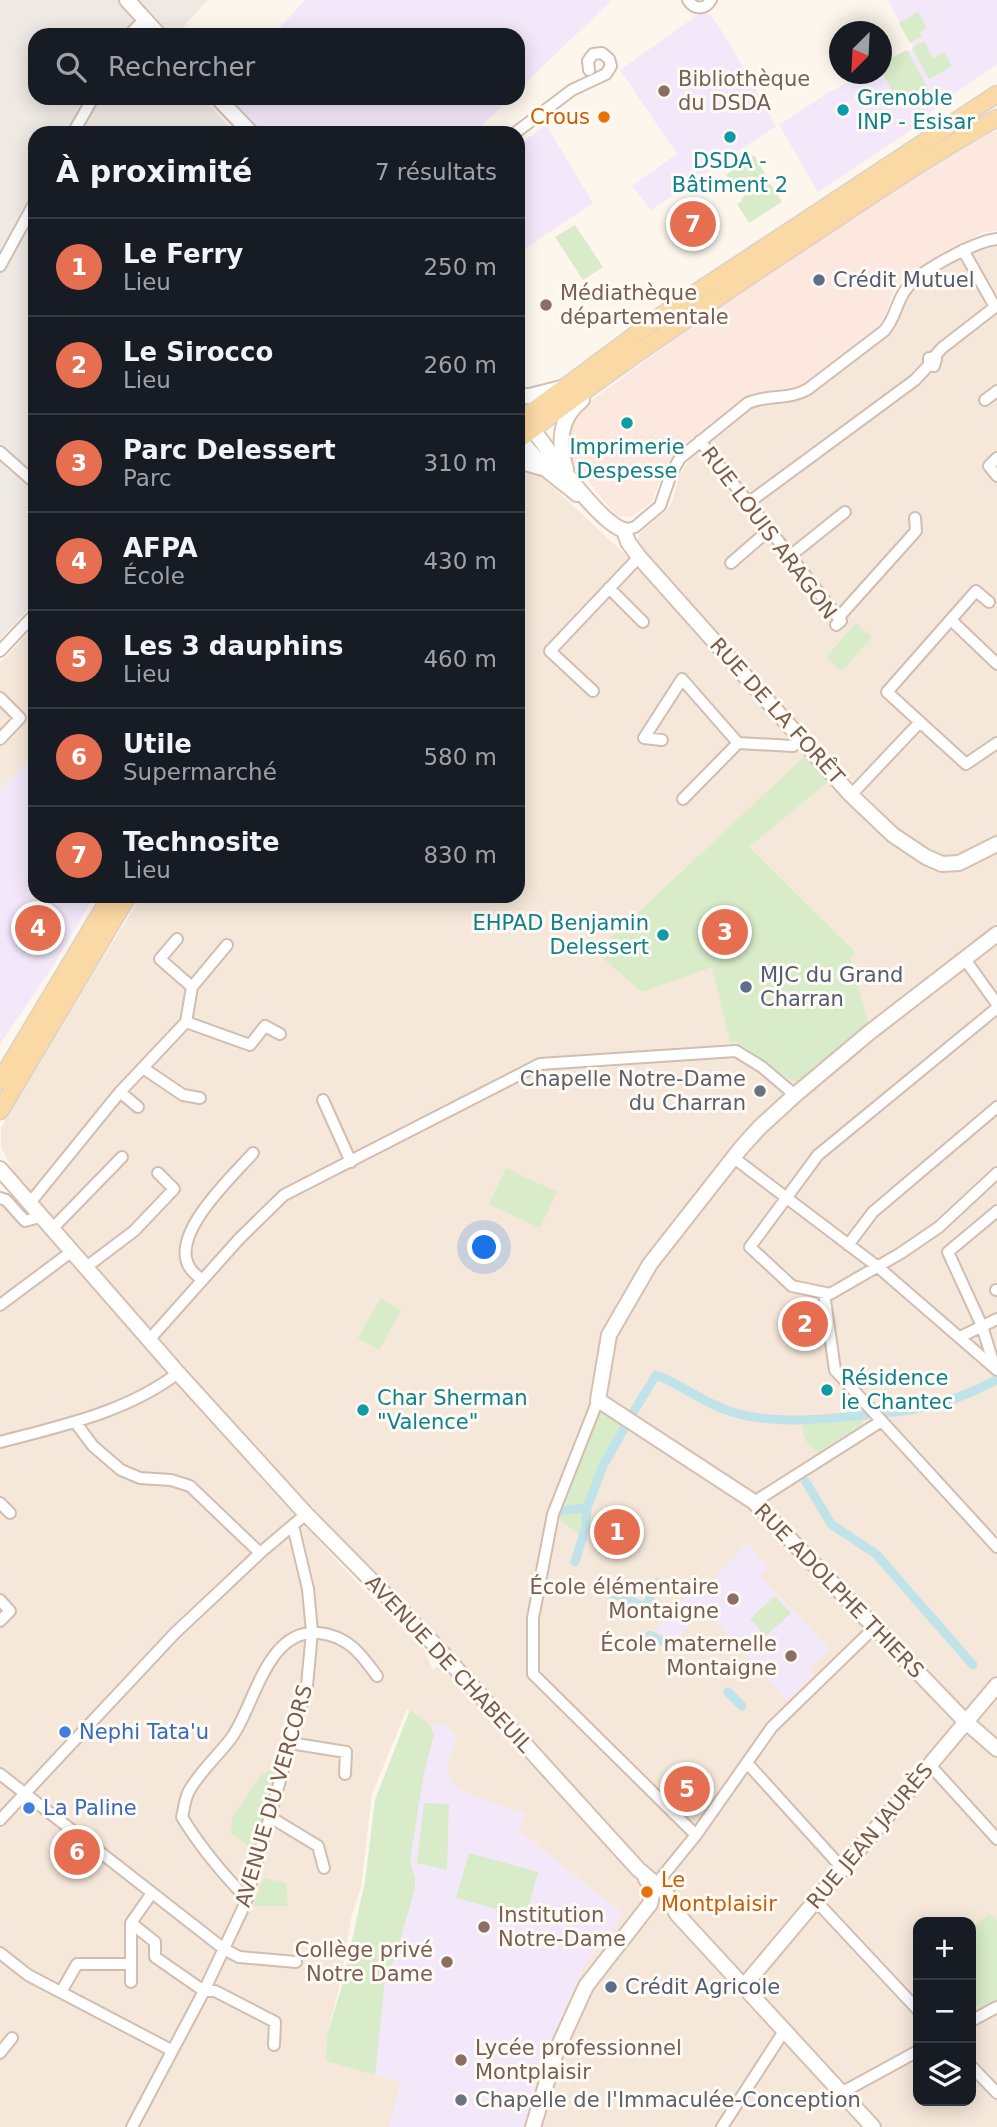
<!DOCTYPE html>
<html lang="fr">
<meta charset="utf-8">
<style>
body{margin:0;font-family:"DejaVu Sans",sans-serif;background:#242831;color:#f1f3f6}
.controls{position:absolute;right:21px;bottom:21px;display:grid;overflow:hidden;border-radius:14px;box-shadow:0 4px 18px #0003}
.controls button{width:63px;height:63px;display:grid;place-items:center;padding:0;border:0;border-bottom:2px solid #363941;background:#171b24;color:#f1f3f6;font:35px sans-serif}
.compass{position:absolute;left:829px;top:21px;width:63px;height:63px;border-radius:50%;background:#171b24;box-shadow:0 4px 18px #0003;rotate:204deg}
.you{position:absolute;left:485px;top:1248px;width:24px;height:24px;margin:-18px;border:5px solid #fff;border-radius:50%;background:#1a73e8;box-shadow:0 0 0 10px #1a73e833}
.badge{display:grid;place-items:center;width:46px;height:46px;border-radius:50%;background:#e76f51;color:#fff;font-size:23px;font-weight:700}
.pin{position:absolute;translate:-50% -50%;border:4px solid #fff;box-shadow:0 2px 7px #0006}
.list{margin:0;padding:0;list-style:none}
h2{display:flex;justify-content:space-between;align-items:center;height:91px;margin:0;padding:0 28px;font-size:30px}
h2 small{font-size:23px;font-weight:400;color:#9ea1a6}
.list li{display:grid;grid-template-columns:46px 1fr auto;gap:21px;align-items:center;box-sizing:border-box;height:98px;padding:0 28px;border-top:2px solid #363941}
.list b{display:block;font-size:26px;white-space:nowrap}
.list p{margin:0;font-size:23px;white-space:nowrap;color:#9ea1a6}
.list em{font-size:23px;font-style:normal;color:#9ea1a6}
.icon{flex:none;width:38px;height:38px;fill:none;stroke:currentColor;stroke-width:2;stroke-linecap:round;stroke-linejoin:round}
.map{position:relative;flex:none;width:997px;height:2127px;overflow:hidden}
.search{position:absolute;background:#171b24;box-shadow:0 4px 18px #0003;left:28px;top:28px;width:497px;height:77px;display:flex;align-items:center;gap:18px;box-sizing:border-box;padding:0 24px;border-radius:21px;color:#9ea1a6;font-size:26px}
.panel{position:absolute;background:#171b24;box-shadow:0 4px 18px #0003;left:28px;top:126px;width:497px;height:777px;border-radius:21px}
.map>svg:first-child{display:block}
.residential{fill:#f5e8da;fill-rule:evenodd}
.commercial{fill:#fde8e0}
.industrial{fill:#efe9e4}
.education{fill:#f3e8fa}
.green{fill:#d8ecc9}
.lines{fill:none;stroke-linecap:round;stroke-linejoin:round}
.canal{stroke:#bfe3e8;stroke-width:9}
.street-casing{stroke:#d1beb0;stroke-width:14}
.secondary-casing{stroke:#d6c0b0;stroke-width:18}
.primary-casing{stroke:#dad1cd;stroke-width:19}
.street{stroke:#fff;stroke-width:10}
.secondary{stroke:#fff;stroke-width:14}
.primary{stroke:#fbd9a5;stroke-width:16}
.education-dot{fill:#8d6e63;stroke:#fffaf3;stroke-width:2.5}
.culture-dot{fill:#0f9aa8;stroke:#fffaf3;stroke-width:2.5}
.food-dot{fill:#e8710a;stroke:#fffaf3;stroke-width:2.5}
.service-dot{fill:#5c6f8a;stroke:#fffaf3;stroke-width:2.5}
.worship-dot{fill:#6b7280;stroke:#fffaf3;stroke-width:2.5}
.shop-dot{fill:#3f7fe0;stroke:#fffaf3;stroke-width:2.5}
.labels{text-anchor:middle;stroke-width:6;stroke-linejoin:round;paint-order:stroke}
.education-label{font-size:21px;fill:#785e54;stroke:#fffaf3;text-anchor:start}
.culture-label{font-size:21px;fill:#0d838f;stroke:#fffaf3;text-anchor:start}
.food-label{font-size:21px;fill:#c56008;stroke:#fffaf3;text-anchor:end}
.service-label{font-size:21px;fill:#4e5e75;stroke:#fffaf3;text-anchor:start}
.street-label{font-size:21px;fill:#7a5c4d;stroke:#fffaf3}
.worship-label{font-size:21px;fill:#5b616d;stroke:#fffaf3;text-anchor:end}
.shop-label{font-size:21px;fill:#366cbe;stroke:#fffaf3;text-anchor:start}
</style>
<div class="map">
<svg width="997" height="2127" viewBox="0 0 997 2127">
<rect width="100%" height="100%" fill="#fdf6ec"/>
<path class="residential" d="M997,244V838L962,855L945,856L929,849L896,827L799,726L687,604L638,543L637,539L640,533L666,511L672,502L679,476L689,460L758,402L800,400L895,328L911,291L917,284L982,247Z
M518,470L541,476L657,584L788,736L885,834L937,868L997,848V1679L744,1976L687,1915L655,1876L289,1482L127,1302L14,1172L1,1147V1129L7,1116L141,896H518Z
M35,626V761L31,758L0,789V663Z
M0,1193L6,1196L40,1228L178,1387L362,1588L423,1647L433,1670L439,1664L744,1996L853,1870L997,1693V2127H523L546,2051L584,1966L623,1914L519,1831L524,1814L458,1790L446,1771L456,1735L443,1724L430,1725L407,1709L372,1794L361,1887L352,1914L339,1988L327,2036L326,2061L401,2082L389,2127H0ZM918,1922H971V2101H918Z"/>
<path class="commercial" d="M997,130V231L983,232L904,278L893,293L885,316L877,328L802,385L754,393L747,397L677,450L664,469L652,502L631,517L616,516L575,465L570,454L568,438L570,426L583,407L731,297L936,162Z"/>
<path class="industrial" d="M0,0H208L176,35H35V98H203L235,133H35V602L0,639Z"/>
<path class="education" d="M305,0H612L518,90V35H273Z
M888,0H997V64L942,102L911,130L818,192L779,125L831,91L864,74H881L882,65L914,48Z
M703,11L711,15L728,41L776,126L651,210L632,186L677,154L620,70Z
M227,98H510L474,133H260Z
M546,125L593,203L518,253V145Z
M32,758L35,761V896H94L57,960L0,1044V789Z
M748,1543L768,1568L760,1576L830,1649L809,1669L814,1675L787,1701L704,1609L675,1641L655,1631L697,1584L704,1589Z
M410,1710L430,1725L443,1724L456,1735L446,1771L458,1790L525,1814L519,1831L623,1914L584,1966L546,2051L523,2127H389L401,2082L326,2061L327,2036L341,1989L365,1882L375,1800Z"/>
<path class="green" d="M918,12L927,28L920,32L922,36L910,43L899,23Z
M924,41L933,58L944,52L952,66L929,79L912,48Z
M907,50L929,90L900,106L882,72V63Z
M754,155L767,177L739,195L726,175Z
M769,181L782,202L749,223L737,204L742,201L741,198Z
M575,225L603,267L583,280L555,237Z
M856,623L872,637L842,671L826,657Z
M804,757L829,781L749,847L855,952L851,958L869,1027L812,1075L809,1073L799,1081H792L736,1042L730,1043L712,967L642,992L596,952Z
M506,1168L557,1192L540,1228L489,1204Z
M381,1298L401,1310L379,1350L358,1338Z
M598,1400L626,1425L603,1466L587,1508L582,1537L553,1514Z
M862,1417L863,1424L818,1452C806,1445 802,1436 803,1422Z
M775,1596L791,1613L766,1636L750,1619Z
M410,1710L430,1725L434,1735L424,1773L410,1861L415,1879V1888L398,1948V1955L386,1972L375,2075L326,2061L327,2036L341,1989L365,1882L375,1800Z
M276,1767L254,1851L231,1833L232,1818L260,1776Z
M424,1803L449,1804L447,1870L417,1863Z
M469,1853L538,1872L526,1917L456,1898Z
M264,1878L286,1883L288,1906H253Z
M989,1913L997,1921V2007L984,2014L971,2000V1930Z"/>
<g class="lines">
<path class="canal" d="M883,1413C926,1410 956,1401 994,1381
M631,1416L656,1375C683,1385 706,1405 735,1413C778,1425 823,1419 866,1415
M806,1482L831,1524L876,1554L973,1665
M557,1511L587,1508
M575,1562L586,1526L587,1508L603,1466L626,1425
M609,1592L642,1606L647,1604L657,1582
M650,1635L671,1646
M699,1665L709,1674
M728,1692L742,1706"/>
<defs>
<path id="street" d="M688,0C694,10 705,10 711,0
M129,35L145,19
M73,133L93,98
M515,133L572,90L606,74L611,66L609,59L602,53L593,54L588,61L589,70
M0,266L35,202
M934,357L942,348L995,307L963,250
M985,400L997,391
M700,441L841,621L836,625
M0,452L35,483
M997,458L989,466L997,476
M748,503L915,380L929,365V358L936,359L934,366L929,365
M624,530L635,527L660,506L671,474L680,458L748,403C768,394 790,400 808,389L884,331C896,318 896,301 907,288C919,271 976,241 997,239
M790,556L845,512
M731,563L769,530
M609,588L643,622
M989,602L976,591L887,692L966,764L997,743
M838,618L916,531L915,518
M951,620L997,664
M0,651L35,614
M593,691L550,651L639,557
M0,698L20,718L0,739
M662,740L644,738L682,679L738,743
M738,743L793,746L801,739
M851,795L920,722
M683,799L738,743
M177,939L160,959L192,987
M964,958L997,1004
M997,1008L818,1155L750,1247L792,1286L830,1294L901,1253L939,1227L997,1173
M186,1022L250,1045L265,1026L280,1034
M143,1068L183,1095L200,1098
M120,1092L138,1107
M323,1100L351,1162
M734,1158L878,1267L997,1370
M0,1198L6,1200L25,1221L40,1217
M29,1204L120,1092L186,1022L192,987L227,945
M51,1230L122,1157
M848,1245L873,1212L997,1107
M85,1268L134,1231L174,1189L158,1173
M202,1280C198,1276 193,1273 190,1268C168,1235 233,1176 253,1153
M996,1290H997
M824,1293L835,1370L997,1547
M0,1305L71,1252
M960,1337L997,1319
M149,1340L239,1239L284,1195L540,1064L736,1051L762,1067L795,1095
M994,1365L982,1326L948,1252L997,1211
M598,1400L553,1514L533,1618V1674L696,1835
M75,1422L93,1446L121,1470L140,1478L171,1480L190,1486L260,1553
M0,1442C61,1426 127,1412 178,1373
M754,1502L880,1422
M0,1503L10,1513
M0,1600L10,1611L0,1621
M290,1743L346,1752L345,1774
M747,1763L843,1869
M929,1764L997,1839
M0,1774L224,1949L239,1957L296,1962
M270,1817L318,1846L324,1868
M0,1820L174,1634L260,1553L306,1514
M657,1883L696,1835L772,1727L875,1627
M247,1899C222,1873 200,1847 182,1817C184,1809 185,1798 189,1791C200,1771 219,1755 232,1737C255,1704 267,1628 319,1633C348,1636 361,1654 377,1676
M816,1901L918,2010
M131,1923L155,1942V1957L204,1991H215L275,2022L274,2045
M0,1953L28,1975L171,2050
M131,1982V1923L152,1893
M61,1992L77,1964H131
M971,2021L997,2007
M0,2053L12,2038
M971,2066L997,2093
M841,2093L918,2051
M132,2127L204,1991L245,1904L307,1685L312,1632L308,1589L293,1526
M722,2127L784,2031"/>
<path id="secondary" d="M127,0L159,35
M218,98L251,133
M518,396H530L561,388
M518,408C537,435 597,523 624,530L628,542L639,557L851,795L893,835L926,857L942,864L959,863L997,844
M518,438L547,470L577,494
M518,461L543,468
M566,469C558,442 559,418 582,400
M997,934L870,1032L795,1095L760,1127L741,1148L650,1264L609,1335L598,1400L754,1502L965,1721L997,1749
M0,1169L178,1373L306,1514L433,1643L638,1869L666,1893L677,1914L873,2127
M743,1987L997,1685
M533,2127L556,2052L586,1986L650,1904L653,1890L646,1879"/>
<path id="primary" d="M518,422L659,317L997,94
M518,440C611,370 707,304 804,240C868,198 930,155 997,118
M0,1081L111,896
M0,1111L128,896"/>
</defs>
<use href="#street" class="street-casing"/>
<use href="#secondary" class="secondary-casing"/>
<use href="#primary" class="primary-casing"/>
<use href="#street" class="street"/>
<use href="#secondary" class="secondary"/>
<use href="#primary" class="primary"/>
</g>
<g class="education-dot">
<circle cx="664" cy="91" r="7"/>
<circle cx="546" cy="305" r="7"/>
<circle cx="733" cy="1599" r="7"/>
<circle cx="791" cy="1656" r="7"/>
<circle cx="484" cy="1927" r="7"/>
<circle cx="447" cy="1962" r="7"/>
<circle cx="461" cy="2060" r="7"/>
</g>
<g class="culture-dot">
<circle cx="843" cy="110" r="7"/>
<circle cx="730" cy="137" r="7"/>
<circle cx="627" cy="423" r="7"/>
<circle cx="663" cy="935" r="7"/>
<circle cx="827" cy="1390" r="7"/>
<circle cx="363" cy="1410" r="7"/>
</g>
<g class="food-dot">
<circle cx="604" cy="117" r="7"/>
<circle cx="647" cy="1892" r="7"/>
</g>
<g class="service-dot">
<circle cx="819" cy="280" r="7"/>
<circle cx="746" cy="987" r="7"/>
<circle cx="611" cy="1987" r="7"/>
</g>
<g class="worship-dot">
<circle cx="760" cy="1091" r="7"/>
<circle cx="461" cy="2100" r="7"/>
</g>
<g class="shop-dot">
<circle cx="65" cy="1732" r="7"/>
<circle cx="29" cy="1808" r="7"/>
</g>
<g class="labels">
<g class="education-label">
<text x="678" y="86">Bibliothèque<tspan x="678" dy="24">du DSDA</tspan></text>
<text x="560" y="300">Médiathèque<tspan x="560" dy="24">départementale</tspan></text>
<text x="719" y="1594" text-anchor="end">École élémentaire<tspan x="719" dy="24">Montaigne</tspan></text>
<text x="777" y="1651" text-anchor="end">École maternelle<tspan x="777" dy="24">Montaigne</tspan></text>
<text x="498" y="1922">Institution<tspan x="498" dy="24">Notre-Dame</tspan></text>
<text x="433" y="1957" text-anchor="end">Collège privé<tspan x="433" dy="24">Notre Dame</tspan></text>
<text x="475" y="2055">Lycée professionnel<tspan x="475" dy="24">Montplaisir</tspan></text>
</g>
<g class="culture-label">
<text x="857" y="105">Grenoble<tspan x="857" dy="24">INP - Esisar</tspan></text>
<text x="730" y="168" text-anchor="middle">DSDA -<tspan x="730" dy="24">Bâtiment 2</tspan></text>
<text x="627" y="454" text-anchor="middle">Imprimerie<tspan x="627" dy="24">Despesse</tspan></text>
<text x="649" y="930" text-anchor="end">EHPAD Benjamin<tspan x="649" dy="24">Delessert</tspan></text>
<text x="841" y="1385">Résidence<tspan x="841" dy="24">le Chantec</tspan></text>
<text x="377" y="1405">Char Sherman<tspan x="377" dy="24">"Valence"</tspan></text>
</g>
<g class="food-label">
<text x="590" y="124">Crous</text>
<text x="661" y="1887" text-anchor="start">Le<tspan x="661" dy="24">Montplaisir</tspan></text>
</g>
<g class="service-label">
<text x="833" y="287">Crédit Mutuel</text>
<text x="760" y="982">MJC du Grand<tspan x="760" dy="24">Charran</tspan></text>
<text x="625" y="1994">Crédit Agricole</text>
</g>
<g class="street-label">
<text transform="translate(769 533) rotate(53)" y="7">RUE LOUIS ARAGON</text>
<text transform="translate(777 711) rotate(48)" y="7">RUE DE LA FORÊT</text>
<text transform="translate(839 1591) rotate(46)" y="7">RUE ADOLPHE THIERS</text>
<text transform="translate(449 1664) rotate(47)" y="7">AVENUE DE CHABEUIL</text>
<text transform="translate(274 1796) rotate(-74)" y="7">AVENUE DU VERCORS</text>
<text transform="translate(870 1836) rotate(-50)" y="7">RUE JEAN JAURÈS</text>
</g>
<g class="worship-label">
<text x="746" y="1086">Chapelle Notre-Dame<tspan x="746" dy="24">du Charran</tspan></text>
<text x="475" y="2107" text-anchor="start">Chapelle de l'Immaculée-Conception</text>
</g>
<g class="shop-label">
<text x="79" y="1739">Nephi Tata'u</text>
<text x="43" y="1815">La Paline</text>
</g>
</g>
</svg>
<div class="controls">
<button>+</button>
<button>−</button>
<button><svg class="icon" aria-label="layers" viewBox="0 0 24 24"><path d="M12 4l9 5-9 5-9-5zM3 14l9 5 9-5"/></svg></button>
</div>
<svg class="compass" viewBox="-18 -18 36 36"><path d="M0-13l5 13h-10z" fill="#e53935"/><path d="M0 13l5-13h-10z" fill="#9ea1a6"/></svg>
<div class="you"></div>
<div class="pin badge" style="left:617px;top:1532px">1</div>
<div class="pin badge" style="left:805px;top:1324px">2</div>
<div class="pin badge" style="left:725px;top:932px">3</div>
<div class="pin badge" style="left:38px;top:928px">4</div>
<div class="pin badge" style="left:687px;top:1789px">5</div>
<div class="pin badge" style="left:77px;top:1852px">6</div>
<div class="pin badge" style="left:693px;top:224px">7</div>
<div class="search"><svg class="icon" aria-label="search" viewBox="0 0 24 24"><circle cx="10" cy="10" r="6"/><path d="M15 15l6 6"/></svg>Rechercher</div>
<section class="panel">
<h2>À proximité<small>7 résultats</small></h2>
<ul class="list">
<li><span class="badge">1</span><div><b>Le Ferry</b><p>Lieu</p></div><em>250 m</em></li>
<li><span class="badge">2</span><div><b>Le Sirocco</b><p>Lieu</p></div><em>260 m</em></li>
<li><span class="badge">3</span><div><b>Parc Delessert</b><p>Parc</p></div><em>310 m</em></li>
<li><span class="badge">4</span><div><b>AFPA</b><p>École</p></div><em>430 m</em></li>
<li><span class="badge">5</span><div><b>Les 3 dauphins</b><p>Lieu</p></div><em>460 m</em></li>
<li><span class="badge">6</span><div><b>Utile</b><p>Supermarché</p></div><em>580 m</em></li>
<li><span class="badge">7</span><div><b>Technosite</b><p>Lieu</p></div><em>830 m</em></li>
</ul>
</section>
</div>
